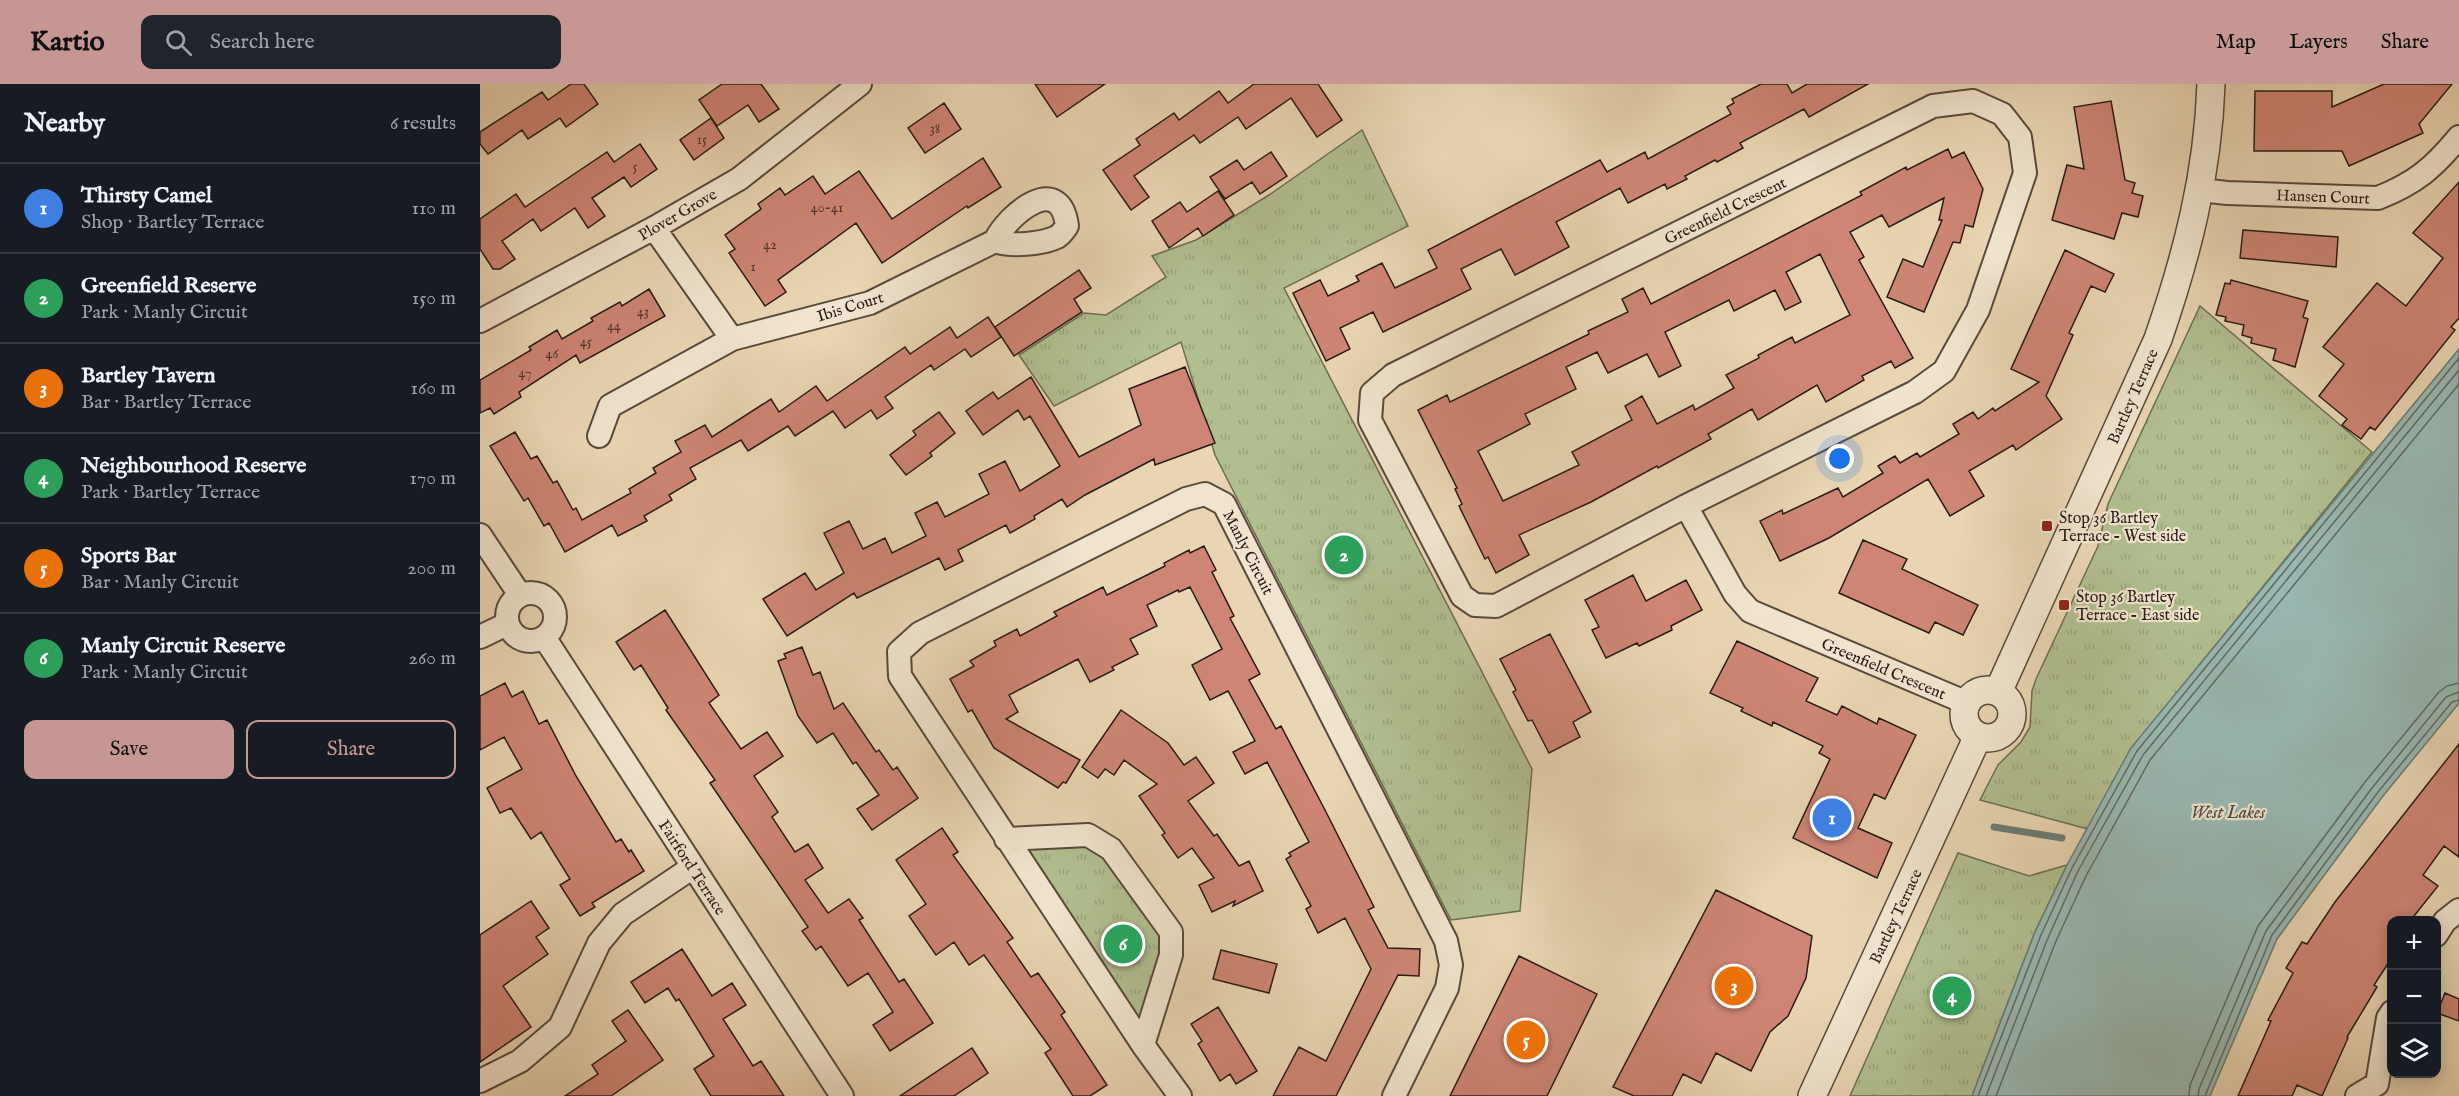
<!DOCTYPE html>
<meta charset="utf-8">
<style>
body{margin:0;font-family:"IM FELL English",serif;background:#20242c;color:#f1f3f6}
.controls{position:absolute;right:18px;bottom:18px;display:grid;overflow:hidden;border-radius:12px;box-shadow:0 3px 15px #0003}
.controls button{width:54px;height:54px;display:grid;place-items:center;padding:0;border:0;border-bottom:2px solid #363941;background:#171b24;color:#f1f3f6;font:30px sans-serif}
.you{position:absolute;left:1360px;top:375px;width:21px;height:21px;margin:-15px;border:4px solid #fff;border-radius:50%;background:#1a73e8;box-shadow:0 0 0 9px #1a73e833}
.badge{display:grid;place-items:center;width:39px;height:39px;border-radius:50%;background:#c59692;color:#fff;font-size:20px;font-weight:700}
.pin{position:absolute;translate:-50% -50%;border:3px solid #fff;box-shadow:0 2px 6px #0006}
.list{margin:0;padding:0;list-style:none}
h2{display:flex;justify-content:space-between;align-items:center;height:78px;margin:0;padding:0 24px;font-size:26px}
h2 small{font-size:20px;font-weight:400;color:#9ea1a6}
.list li{display:grid;grid-template-columns:39px 1fr auto;gap:18px;align-items:center;box-sizing:border-box;height:90px;padding:0 24px;border-top:2px solid #363941}
.list b{display:block;font-size:22px;white-space:nowrap}
.list p{margin:0;font-size:20px;white-space:nowrap;color:#9ea1a6}
.list em{font-size:20px;font-style:normal;color:#9ea1a6}
.actions{display:flex;gap:12px;padding:18px 24px}
.actions a{flex:1;padding:14px 0;border:2px solid #c59692;border-radius:12px;text-align:center;font-size:21px;color:#c59692}
.actions .main{background:#c59692;color:#111}
.icon{flex:none;width:33px;height:33px;fill:none;stroke:currentColor;stroke-width:2;stroke-linecap:round;stroke-linejoin:round}
.map{position:relative;flex:none;width:1979px;height:1012px;overflow:hidden}
header{display:flex;align-items:center;gap:36px;box-sizing:border-box;height:84px;padding:0 30px;background:#c59692;color:#111}
header strong{font-size:28px}
nav{display:flex;gap:33px;margin-inline-start:auto;font-size:21px}
.search{width:420px;height:54px;background:#20242c;display:flex;align-items:center;gap:15px;box-sizing:border-box;padding:0 21px;border-radius:12px;color:#9ea1a6;font-size:22px}
main{display:flex}
aside{flex:1;background:#171b24}
.map>svg:first-child{display:block}
.park{fill:url(#park-tufts);stroke:#6d6d53;stroke-width:1.5}
.water{fill:#98b8b2;stroke:#6c7a74;stroke-width:1.5}
.lines{fill:none;stroke-linecap:round;stroke-linejoin:round}
.shore{stroke:#606a64;stroke-width:1.5}
.stream{stroke:#6c7a74;stroke-width:7}
.building{fill:#ce8575;stroke:#291c16;stroke-width:1.5;fill-rule:evenodd}
.minor-casing{stroke:#594a3d;stroke-width:26}
.tertiary-casing{stroke:#594a3d;stroke-width:30}
.minor{stroke:#f1e4ce;stroke-width:22}
.tertiary{stroke:#f1e4ce;stroke-width:27}
.poi-dot{fill:#8f2418;stroke:#f1e4ce;stroke-width:2}
.labels{text-anchor:middle;stroke-width:4.5;stroke-linejoin:round;paint-order:stroke}
.number-label{font-size:14px;fill:#52362e}
.street-label{font-size:16px;fill:#291c16;stroke:#f1e4ce}
.poi-label{font-size:16px;fill:#291c16;stroke:#f1e4ce;text-anchor:start}
.water-label{font-size:18px;font-style:italic;fill:#4a4b45;stroke:#f1e4ce}
</style>
<header>
<strong>Kartio</strong>
<div class="search"><svg class="icon" aria-label="search" viewBox="0 0 24 24"><circle cx="10" cy="10" r="6"/><path d="M15 15l6 6"/></svg>Search here</div>
<nav><a>Map</a><a>Layers</a><a>Share</a></nav>
</header>
<main>
<aside>
<h2>Nearby<small>6 results</small></h2>
<ul class="list">
<li><span class="badge" style="background:#3f7fe0">1</span><div><b>Thirsty Camel</b><p>Shop · Bartley Terrace</p></div><em>110 m</em></li>
<li><span class="badge" style="background:#2e9e5b">2</span><div><b>Greenfield Reserve</b><p>Park · Manly Circuit</p></div><em>150 m</em></li>
<li><span class="badge" style="background:#e8710a">3</span><div><b>Bartley Tavern</b><p>Bar · Bartley Terrace</p></div><em>160 m</em></li>
<li><span class="badge" style="background:#2e9e5b">4</span><div><b>Neighbourhood Reserve</b><p>Park · Bartley Terrace</p></div><em>170 m</em></li>
<li><span class="badge" style="background:#e8710a">5</span><div><b>Sports Bar</b><p>Bar · Manly Circuit</p></div><em>200 m</em></li>
<li><span class="badge" style="background:#2e9e5b">6</span><div><b>Manly Circuit Reserve</b><p>Park · Manly Circuit</p></div><em>260 m</em></li>
</ul>
<div class="actions"><a class="main">Save</a><a>Share</a></div>
</aside>
<div class="map">
<svg width="1979" height="1012" viewBox="0 0 1979 1012">
<defs>
<pattern id="park-tufts" width="24" height="20" patternUnits="userSpaceOnUse" patternTransform="scale(1.5)"><rect width="24" height="20" fill="#b1be90"/><path d="M3 7l-1-3M5 7V3M7 7l1-3M15 17l-1-3M17 17v-4M19 17l1-3" fill="none" stroke="#98a37b"/></pattern>
</defs>
<rect width="100%" height="100%" fill="#e9d5b3"/>
<filter id="stains"><feTurbulence type="fractalNoise" baseFrequency=".00333" numOctaves="4"/><feColorMatrix values="0 0 0 0 .2 0 0 0 0 .09 0 0 0 0 .02 0 0 0 .5 -.17"/></filter>
<radialGradient id="worn" r=".72"><stop offset=".6" stop-color="#630" stop-opacity="0"/><stop offset="1" stop-color="#630" stop-opacity=".3"/></radialGradient>
<path class="park" d="M882,46L928,142L804,204L1052,685L1040,827L971,836L735,371L701,258L574,322L539,271L604,229L626,231L686,193L672,172L716,156L789,111Z
M1720,222L1892,368L1652,664L1608,745L1500,716L1518,681L1541,658L1550,643L1552,607L1556,595L1618,462L1628,420Z
M608,751L691,848L663,961L526,755Z
M1478,769L1549,792L1587,781L1555,848L1492,1012H1370Z"/>
<path class="water" d="M1979,265V619L1903,712L1797,855L1730,1012H1492L1555,848L1587,781L1651,664Z"/>
<g class="lines">
<path class="shore" d="M1498,1012L1561,851L1592,784L1657,667L1979,274
M1506,1012L1568,854L1598,787L1663,671L1979,286
M1516,1012L1576,857L1606,792L1670,676L1979,300
M1709,1012L1710,1001L1778,842L1885,698L1959,608L1967,602L1979,599
M1718,1012L1719,1005L1786,847L1892,704L1966,613L1979,608
M1725,1012L1792,851L1898,708L1972,618L1979,616"/>
<path class="stream" d="M1514,743L1582,754"/>
</g>
<path class="building" d="M91,0H104L118,20L86,43L80,34L48,55L42,46L8,70L0,60V48L62,8L68,16Z
M242,0H281L299,25L279,38L268,21L237,42L219,16Z
M555,0H625L577,33Z
M774,0H838L862,36L837,53L811,14L766,45L758,33L720,59L714,51L654,92L669,113L651,126L623,86L660,61L656,55L694,29L699,36L739,7L748,19Z
M1281,0H1307L1312,9L1327,0H1388L1329,33L1324,25L1260,59L1263,64L1237,78L1235,76L1205,92L1207,95L1187,105L1185,100L1148,119L1140,104L1076,138L1089,163L1035,191L1021,165L981,185L991,205L969,216L903,248L893,228L860,244L870,265L846,277L813,209L840,196L848,212L879,197L876,192L902,179L915,204L957,184L948,166L1120,76L1127,88L1165,68L1168,75L1251,30L1247,23L1254,19L1252,15Z
M1904,0H1972L1939,40L1943,49L1869,82L1862,67H1774L1775,7H1852V23Z
M1631,17L1645,96L1655,99L1652,109L1663,112L1658,133L1642,129L1634,155L1572,136L1587,81L1604,85L1594,23Z
M464,19L481,45L445,69L428,44Z
M231,34L244,54L214,76L200,56Z
M160,60L177,85L151,103L144,93L112,114L125,132L108,144L95,124L61,147L53,135L22,157L35,175L20,185H13L0,165V135L36,110L45,123L127,68L134,78Z
M1468,65L1472,74L1484,68L1503,105L1493,143L1485,141L1480,159L1473,158L1444,228L1407,213L1423,175L1443,183L1462,136H1459L1464,114L1409,143L1402,131L1370,148L1384,173L1379,176L1433,274L1415,284L1411,277L1382,292L1384,296L1346,318L1337,301L1278,336L1272,325L1228,350L1231,355L1178,384L1177,382L1111,418L1039,451L1049,471L1016,489L1008,473L1005,475L979,422L982,420L975,405L977,404L938,326L967,311L970,318L1109,250L1108,247L1148,228L1142,215L1163,204L1171,220L1382,111L1380,108L1426,83L1427,86ZM1340,170L1370,231L1315,259L1312,253L1278,271L1279,274L1246,291L1254,304L1215,326L1213,321L1177,340L1162,312L1145,322L1152,336L1092,368L1099,381L1023,417L998,367L1050,340L1045,330L1096,305L1086,283L1117,268L1128,289L1167,270L1179,293L1201,282L1185,248L1249,216L1254,227L1295,206L1305,226L1321,218L1306,188Z
M791,68L807,92L780,110L772,98L745,115L730,93L757,76L764,86Z
M503,74L521,103L488,124L487,122L402,179L376,139L298,196L306,208L285,222L249,169L255,165L245,151L281,125L278,120L300,104L305,111L333,92L345,110L379,87L412,135Z
M1979,98V234L1971,243L1975,246L1895,346L1890,343L1881,355L1862,341L1867,335L1839,312L1864,280L1843,263L1897,199L1926,222L1963,174L1933,149Z
M738,107L754,131L723,152L718,144L689,164L672,137L700,118L707,128Z
M1763,146L1858,153L1856,183L1760,174Z
M1585,166L1634,190L1625,208L1611,202L1589,249L1593,251L1566,312L1582,335L1536,366L1533,361L1489,387L1504,412L1470,432L1448,395L1349,454L1300,477L1280,437L1302,426L1303,430L1358,404L1363,413L1403,389L1398,382L1415,372L1420,379L1437,369L1440,373L1479,350L1473,340L1493,328L1498,335L1513,324L1515,327L1559,298L1531,285Z
M599,186L611,204L594,215L602,228L534,272L515,243Z
M1751,196L1828,217L1823,233L1828,235L1815,283L1793,276L1796,265L1771,259L1772,254L1762,251L1764,241L1745,237L1746,233L1736,231L1745,199L1750,200Z
M169,205L185,232L100,279L96,271L39,308L41,313L14,330L10,324L0,329V296L51,266L49,263L77,246L82,255L113,237L111,234L140,218L142,222Z
M508,233L521,253L491,273L485,265L454,286L451,281L405,313L413,324L397,335L391,326L365,344L353,327L315,352L308,342L268,367L261,356L210,384L216,395L189,411L192,416L164,432L167,437L138,452L132,441L85,468L69,439L64,442L48,414L44,417L10,362L35,348L51,375L57,372L73,399L77,397L93,426L96,424L102,436L151,409L149,405L176,389L173,384L201,368L195,357L225,341L232,353L291,315L299,328L336,302L347,317L425,263L430,270L470,243L477,254Z
M705,283L735,359L675,381L674,375L605,411L587,423L582,415L554,432L555,435L530,449L526,441L478,466L483,477L465,486L459,474L377,514L374,509L307,552L283,515L325,489L336,506L364,489L344,449L369,437L383,465L405,454L412,469L446,452L435,429L457,418L465,433L509,410L499,390L525,377L540,407L580,382L550,332L544,336L538,326L503,351L486,327L513,308L518,315L551,293L599,373L661,341L649,305Z
M459,328L475,349L450,369L452,372L426,391L410,371L436,351L433,347Z
M1383,456L1427,475L1422,485L1498,521L1483,551L1455,538L1449,549L1359,509Z
M724,462L736,486L732,488L754,532L750,534L780,590L769,596L796,645L801,642L845,726L894,823L888,826L908,864L940,865L939,892L918,891L856,1012H793L819,963L846,977L891,885L865,834L838,849L826,825L831,822L806,775L811,772L809,769L829,758L787,678L765,690L753,668L775,657L748,607L730,616L712,581L742,565L710,503L699,508L698,506L667,521L677,542L650,555L658,570L632,583L634,586L610,598L598,575L529,611L538,628L526,635L600,676L586,699L583,698L578,704L514,664L492,626L488,628L470,595L494,582L490,577L516,562L514,557L537,545L540,552L577,532L574,528L623,503L627,511L685,482L684,479L709,466L710,469Z
M1153,491L1166,517L1206,496L1222,526L1191,542L1192,546L1159,562L1157,559L1126,574L1112,546L1119,543L1105,516Z
M185,526L239,611L229,619L261,665L287,648L303,672L274,692L298,728L292,733L315,768L328,760L343,784L325,796L348,829L369,815L383,834L379,836L419,898L424,895L453,939L410,967L393,941L413,928L388,889L368,902L341,862L336,866L322,847L328,843L230,699L235,696L186,626L188,624L161,581L154,586L136,558Z
M1070,550L1111,628L1093,638L1100,653L1069,669L1052,636L1048,637L1033,608L1036,606L1020,575Z
M1257,557L1338,594L1326,617L1357,631L1362,622L1397,640L1399,634L1436,651L1405,715L1394,710L1378,744L1412,759L1397,794L1313,754L1350,675L1339,669L1343,662L1293,638L1292,642L1261,627L1263,624L1230,609Z
M322,563L333,591L340,588L354,625L363,619L396,668L399,666L413,686L417,683L438,714L392,746L377,725L399,711L376,678L373,680L353,649L337,659L318,632L298,577L306,574L304,570Z
M25,599L32,613L43,607L59,640L67,636L96,692L136,758L141,755L149,768L151,766L164,787L112,819L115,823L100,832L80,801L90,795L61,748L51,755L31,724L20,729L7,704L42,685L24,653L0,666V612Z
M641,626L688,659L704,681L716,673L734,699L708,717L734,752L737,750L759,782L769,777L783,807L753,822L755,817L732,828L719,801L734,794L712,764L698,774L682,751L685,749L659,712L677,700L644,676L634,691L625,685L618,694L602,683Z
M1979,660V773L1964,762L1943,791L1958,802L1930,837H1911V875L1894,901L1897,903L1867,953L1868,954L1842,1012L1817,1001L1812,1012H1758L1791,937L1788,936L1813,889L1806,884L1822,858L1827,860L1855,818Z
M462,744L478,768L473,771L533,854L527,858L551,893L558,889L585,928L581,931L627,1001L610,1012H593L565,969L571,965L504,871L489,881L474,858L456,871L429,832L446,820L416,776Z
M1236,806L1332,852L1326,894L1308,932L1290,948L1271,987L1236,969L1221,999L1203,990L1192,1012H1154L1133,1003Z
M51,817L69,844L56,853L68,870L23,902L51,943L0,978V851Z
M202,865L232,912L252,899L266,921L243,935L273,982L281,977L304,1012H231L214,985L234,972L199,915L196,917L188,904L165,919L151,898Z
M741,866L797,880L789,909L733,895Z
M1039,872L1117,910L1067,1012H970Z
M1965,909L1979,915V937L1957,929Z
M738,923L777,987L756,1000L750,990L740,997L718,960L722,957L711,940Z
M148,926L183,976L131,1012H85L118,990L112,981L146,957L132,937Z
M492,964L508,989L474,1012H420Z"/>
<g class="lines">
<defs>
<path id="minor" d="M1721,106L1747,109L1898,114C1936,99 1953,84 1979,53
M0,237L174,144L259,95L380,0
M252,255L390,219L515,157C528,130 580,87 587,142C584,146 582,150 577,153C562,160 531,163 515,157
M119,352L130,322L252,255L174,144
M1206,422L1435,308L1464,287L1498,226L1545,89L1540,53L1522,30L1493,17L1453,22L913,291L892,309L890,336L982,512L995,521L1016,522L1206,422L1255,510L1270,527L1487,619
M0,451L40,511
M27 533a24 24 0 1 1 48 0a24 24 0 1 1-48 0Z
M0,553L27,540
M64,553L362,1012
M526,755L608,751L631,765L691,848V871L663,961
M1956,851L1965,837L1979,826
M0,997L40,977L80,943L119,859L143,830L213,783
M700,1012L663,961L420,592L419,568L440,549L706,415L725,410L744,420L966,857L971,881L967,904L914,1012
M1877,1012L1897,1000L1908,934L1912,928"/>
<path id="tertiary" d="M1484 630a24 24 0 1 1 48 0a24 24 0 1 1-48 0Z
M1518,608L1678,255C1707,171 1728,90 1731,0
M1332,1012L1498,652"/>
</defs>
<use href="#minor" class="minor-casing"/>
<use href="#tertiary" class="tertiary-casing"/>
<use href="#minor" class="minor"/>
<use href="#tertiary" class="tertiary"/>
</g>
<g class="poi-dot">
<rect x="1561" y="436" width="12" height="12" rx="3"/>
<rect x="1578" y="515" width="12" height="12" rx="3"/>
</g>
<g class="labels">
<g class="number-label">
<text x="455" y="49">38</text>
<text x="222" y="60">15</text>
<text x="155" y="87">5</text>
<text x="347" y="128">40-41</text>
<text x="290" y="165">42</text>
<text x="273" y="187">1</text>
<text x="163" y="232">43</text>
<text x="134" y="246">44</text>
<text x="106" y="262">45</text>
<text x="72" y="274">46</text>
<text x="45" y="293">47</text>
</g>
<g class="street-label">
<text transform="translate(1843 112) rotate(2)" y="6">Hansen Court</text>
<text transform="translate(1245 126) rotate(-26)" y="6">Greenfield Crescent</text>
<text transform="translate(197 130) rotate(-30)" y="6">Plover Grove</text>
<text transform="translate(370 222) rotate(-17)" y="6">Ibis Court</text>
<text transform="translate(1652 312) rotate(-66)" y="6">Bartley Terrace</text>
<text transform="translate(769 468) rotate(63)" y="6">Manly Circuit</text>
<text transform="translate(1404 584) rotate(23)" y="6">Greenfield Crescent</text>
<text transform="translate(213 783) rotate(57)" y="6">Fairford Terrace</text>
<text transform="translate(1415 832) rotate(-65)" y="6">Bartley Terrace</text>
</g>
<g class="poi-label">
<text x="1579" y="439">Stop 36 Bartley<tspan x="1579" dy="18">Terrace - West side</tspan></text>
<text x="1596" y="518">Stop 36 Bartley<tspan x="1596" dy="18">Terrace - East side</tspan></text>
</g>
<g class="water-label">
<text x="1748" y="734">West Lakes</text>
</g>
</g>
<rect width="100%" height="100%" filter="url(#stains)"/>
<rect width="100%" height="100%" fill="url(#worn)"/>
</svg>
<div class="controls">
<button>+</button>
<button>−</button>
<button><svg class="icon" aria-label="layers" viewBox="0 0 24 24"><path d="M12 4l9 5-9 5-9-5zM3 14l9 5 9-5"/></svg></button>
</div>
<div class="you"></div>
<div class="pin badge" style="left:1352px;top:734px;background:#3f7fe0">1</div>
<div class="pin badge" style="left:864px;top:471px;background:#2e9e5b">2</div>
<div class="pin badge" style="left:1254px;top:902px;background:#e8710a">3</div>
<div class="pin badge" style="left:1472px;top:912px;background:#2e9e5b">4</div>
<div class="pin badge" style="left:1046px;top:956px;background:#e8710a">5</div>
<div class="pin badge" style="left:643px;top:860px;background:#2e9e5b">6</div>
</div>
</main>
